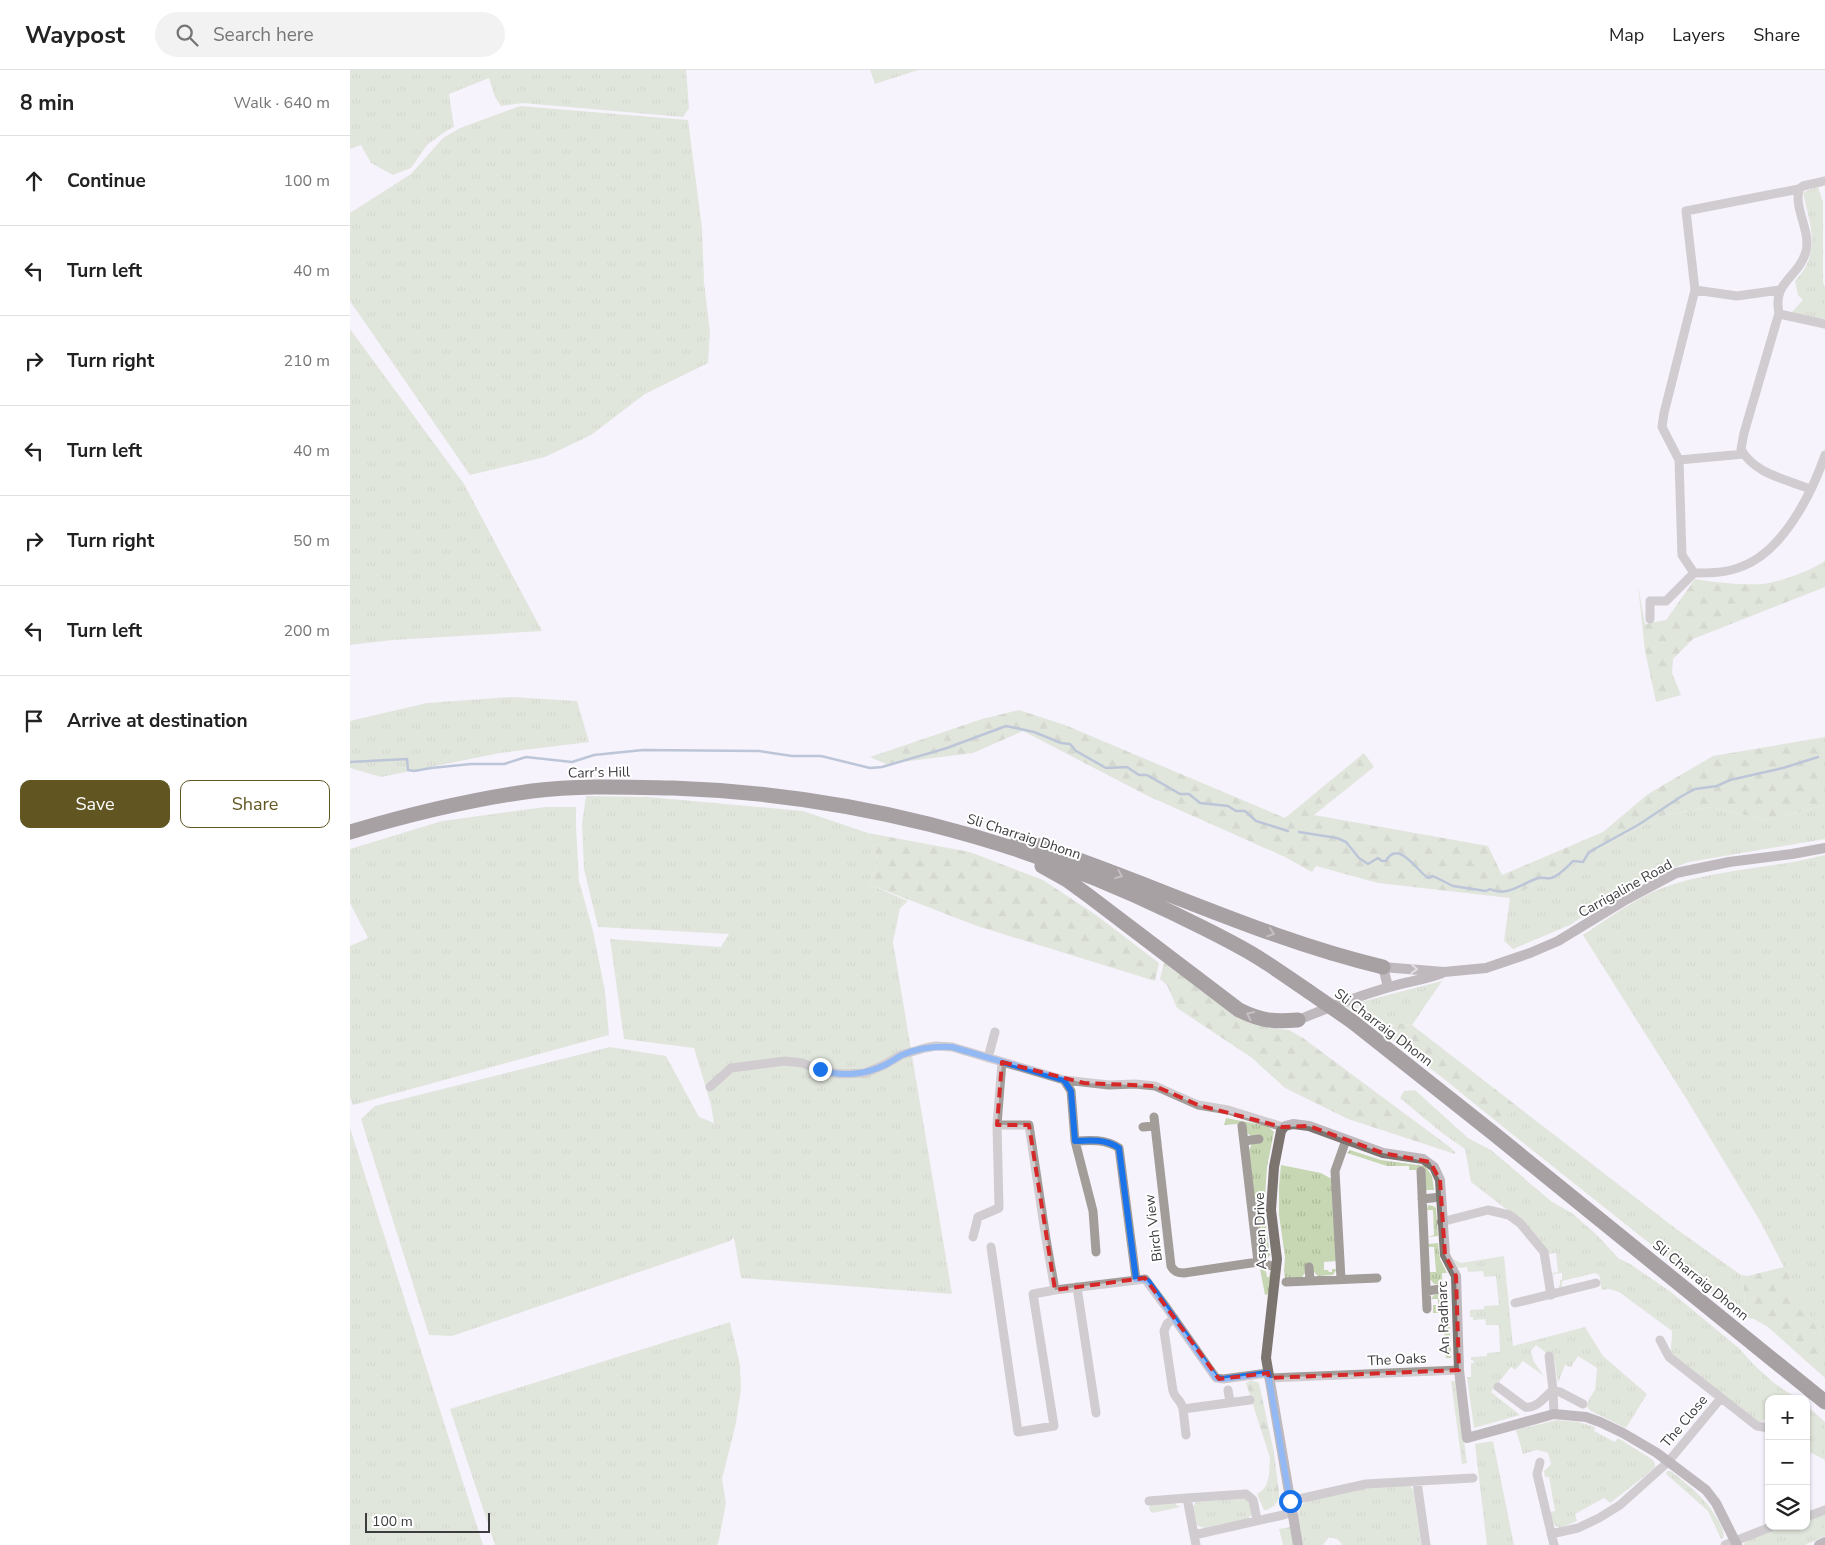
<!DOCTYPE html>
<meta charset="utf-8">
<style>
body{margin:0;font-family:"Nunito Sans",sans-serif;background:#f2f2f2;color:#222}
.controls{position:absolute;right:15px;bottom:15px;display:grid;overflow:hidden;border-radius:10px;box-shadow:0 1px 4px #0004}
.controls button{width:45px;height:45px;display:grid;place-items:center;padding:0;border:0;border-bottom:1px solid #e0e0e0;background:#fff;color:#222;font:25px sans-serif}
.scale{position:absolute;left:15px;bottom:12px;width:125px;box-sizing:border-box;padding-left:5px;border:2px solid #3c3b3f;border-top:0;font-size:14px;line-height:18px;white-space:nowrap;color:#3c3b3f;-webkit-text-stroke:4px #fff;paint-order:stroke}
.stop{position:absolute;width:15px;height:15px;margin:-11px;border:4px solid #1a73e8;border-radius:50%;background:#fff}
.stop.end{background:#1a73e8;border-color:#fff;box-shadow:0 1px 5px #0008}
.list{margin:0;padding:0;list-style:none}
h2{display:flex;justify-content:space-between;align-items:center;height:65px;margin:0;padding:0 20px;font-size:21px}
h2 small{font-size:16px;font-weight:400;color:#767676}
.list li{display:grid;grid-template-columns:32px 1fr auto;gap:15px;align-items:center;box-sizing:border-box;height:90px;padding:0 20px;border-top:1px solid #e0e0e0}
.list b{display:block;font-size:19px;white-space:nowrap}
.list em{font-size:16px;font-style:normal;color:#767676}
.actions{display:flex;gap:10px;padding:15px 20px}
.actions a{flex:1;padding:11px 0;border:1px solid #615622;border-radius:10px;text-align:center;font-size:18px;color:#615622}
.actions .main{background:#615622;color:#fff}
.icon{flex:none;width:28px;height:28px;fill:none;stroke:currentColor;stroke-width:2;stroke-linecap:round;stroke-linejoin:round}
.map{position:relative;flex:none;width:1475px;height:1475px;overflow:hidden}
header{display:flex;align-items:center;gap:30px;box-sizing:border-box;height:70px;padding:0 25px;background:#fff;border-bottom:1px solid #e0e0e0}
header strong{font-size:24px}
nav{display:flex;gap:28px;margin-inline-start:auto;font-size:18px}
.search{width:350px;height:45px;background:#f2f2f2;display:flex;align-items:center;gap:12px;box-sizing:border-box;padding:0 18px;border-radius:28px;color:#767676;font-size:19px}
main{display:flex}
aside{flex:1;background:#fff}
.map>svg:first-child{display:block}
.grass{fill:url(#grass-tufts)}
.forest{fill:url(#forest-firs)}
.park{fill:#c8d7b3}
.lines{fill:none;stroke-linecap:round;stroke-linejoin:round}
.stream{stroke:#7591ab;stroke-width:2.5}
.street{stroke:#a39d9a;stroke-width:9}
.secondary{stroke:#7c746f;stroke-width:10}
.highway{stroke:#493e38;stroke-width:15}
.highway-bridge{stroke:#493e38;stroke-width:15}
.oneway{stroke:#89827e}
.oneway2{stroke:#cbc7c5}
.route{stroke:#1a73e8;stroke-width:6}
.marked{fill:none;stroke:#d62828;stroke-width:4;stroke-dasharray:10 6;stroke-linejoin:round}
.labels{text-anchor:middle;stroke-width:4;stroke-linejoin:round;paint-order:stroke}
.street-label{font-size:14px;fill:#3c3b3f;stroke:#fff}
</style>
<header>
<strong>Waypost</strong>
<div class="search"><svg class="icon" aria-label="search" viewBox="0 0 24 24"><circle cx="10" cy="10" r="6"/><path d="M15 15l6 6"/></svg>Search here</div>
<nav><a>Map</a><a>Layers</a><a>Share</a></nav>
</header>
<main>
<aside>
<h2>8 min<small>Walk · 640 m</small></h2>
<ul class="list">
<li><svg class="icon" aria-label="ahead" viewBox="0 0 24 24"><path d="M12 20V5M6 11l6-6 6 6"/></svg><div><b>Continue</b></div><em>100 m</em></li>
<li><svg class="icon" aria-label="left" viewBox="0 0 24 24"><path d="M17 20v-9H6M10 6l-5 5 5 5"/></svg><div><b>Turn left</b></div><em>40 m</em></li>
<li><svg class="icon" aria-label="right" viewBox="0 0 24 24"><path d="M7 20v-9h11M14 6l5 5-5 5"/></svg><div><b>Turn right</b></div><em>210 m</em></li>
<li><svg class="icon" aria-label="left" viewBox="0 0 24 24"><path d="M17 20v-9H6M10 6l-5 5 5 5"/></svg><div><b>Turn left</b></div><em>40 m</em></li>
<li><svg class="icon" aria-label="right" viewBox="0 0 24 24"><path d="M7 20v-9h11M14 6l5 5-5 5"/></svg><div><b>Turn right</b></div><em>50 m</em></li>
<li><svg class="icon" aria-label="left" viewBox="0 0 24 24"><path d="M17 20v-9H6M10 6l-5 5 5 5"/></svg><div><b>Turn left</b></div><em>200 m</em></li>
<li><svg class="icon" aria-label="arrive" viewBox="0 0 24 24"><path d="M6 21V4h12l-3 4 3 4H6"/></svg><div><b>Arrive at destination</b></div></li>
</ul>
<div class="actions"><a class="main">Save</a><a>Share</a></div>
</aside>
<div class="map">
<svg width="1475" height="1475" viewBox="0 0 1475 1475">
<defs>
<pattern id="grass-tufts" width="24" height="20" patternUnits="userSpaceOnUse" patternTransform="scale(1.25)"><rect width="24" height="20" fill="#c8d7b3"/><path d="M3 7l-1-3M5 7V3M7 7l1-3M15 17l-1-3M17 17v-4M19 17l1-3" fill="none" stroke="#adb99b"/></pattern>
<pattern id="forest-firs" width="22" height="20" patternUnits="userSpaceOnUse" patternTransform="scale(1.25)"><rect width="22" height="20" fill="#c8d7b3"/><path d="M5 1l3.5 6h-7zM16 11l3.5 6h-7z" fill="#adb99b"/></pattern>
</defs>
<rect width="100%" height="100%" fill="#f6f3fd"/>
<path class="grass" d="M0,0H336L339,38L333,47L173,33L151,36L145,27L139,8L99,24L104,57L96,61L77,75L61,98L43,105L21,93L11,75L0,79Z
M520,0H568L525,14Z
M170,36L338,50L352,158L354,212L360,262L358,293L295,324L241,365L195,387L120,405L0,231V143L61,104L93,68L110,58Z
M1468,117L1473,132V212L1475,217V249L1452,246L1441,243L1453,230L1448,225L1445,211C1472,182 1460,156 1453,122Z
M0,259L114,414L192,561L43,570L0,575Z
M161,627L227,631L239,672L150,683L31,707L0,698V651L77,633Z
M236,726L298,727L453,741L518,763L529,793L518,814L558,831L550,838L543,872L602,1224L391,1208L384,1167L380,1171L102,1266L79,1265L11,1049L25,1036L260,977L316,986L349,1047L364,1053L361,1035L344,978L274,969L260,869L371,877L379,864L248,857L234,799L232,754Z
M1475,735V769L1339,792L1283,813L1220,855L1163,879L1154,871L1160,828L1311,746L1360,737L1417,750Z
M195,737H226V758L229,811L243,861L255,921L259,965L3,1035L0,1028V876L18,868L0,833V779L92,751Z
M1475,785V1270L1466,1259L1410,1151L1339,1033L1233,865C1262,846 1291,824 1324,814C1373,799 1425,798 1475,785Z
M1092,911L1062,955C1049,953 1040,953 1029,960L995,936Z
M1065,1020L1118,1068L1141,1080L1202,1132L1222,1143L1249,1167L1268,1188L1280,1194L1321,1222L1390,1279L1403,1294L1424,1313L1448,1329H1419V1345L1413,1351L1408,1352L1322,1286C1319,1278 1323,1271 1322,1261L1269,1222L1259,1219L1252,1220L1249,1205L1245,1203L1212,1211V1217H1208L1210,1215V1210H1212V1203L1203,1204L1204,1214L1202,1203L1208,1202L1206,1183L1199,1184L1173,1152L1121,1112L1115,1079L1092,1063L1050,1028L1054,1021Z
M1167,1036L1325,1158L1391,1205C1395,1220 1396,1232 1392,1247L1152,1056L1154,1049Z
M876,1048L918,1056L924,1062L917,1097L914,1141L920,1185L918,1188L915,1187L914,1179H911L898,1082L902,1074L901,1066L888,1056L887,1054L874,1055Z
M0,1058L133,1475H0Z
M1000,1080L1031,1090L1075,1096L1082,1106L1084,1120H1076L1075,1104L1067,1100H1059V1096H1037L997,1083Z
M931,1095L971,1103L982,1109L986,1191L974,1192V1200H978L979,1202H982V1199H987L983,1205L968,1206L964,1202L955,1203L952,1207L935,1209L934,1201L935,1187L929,1145V1116Z
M1078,1135L1083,1136L1086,1138L1088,1166L1078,1167L1084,1165L1083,1140H1077Z
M1088,1173L1090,1189L1097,1203H1092L1093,1235H1099L1101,1288H1096L1093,1243H1083V1235H1088V1229H1081L1084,1225L1091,1223V1215L1084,1214L1080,1209V1202H1086L1084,1177H1078V1174Z
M1154,1186L1163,1276L1235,1257L1253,1286L1297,1324L1276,1358L1241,1341L1237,1337L1239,1329L1245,1320L1247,1298L1228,1286L1221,1297L1215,1295L1208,1313L1204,1289L1186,1275L1181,1281L1184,1292L1194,1306L1173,1291L1165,1300L1161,1297L1141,1322L1170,1345L1124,1358L1117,1307H1121V1293H1123L1124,1291L1121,1290V1287L1137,1286V1283L1150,1282L1149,1255H1136L1135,1249L1123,1250V1247H1120V1240L1134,1239V1236L1149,1235L1146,1206L1134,1207L1133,1201L1118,1202L1117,1197L1108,1198L1103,1189L1111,1193Z
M910,1199L916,1201L917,1207H919L920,1201L921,1203L919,1224L915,1225Z
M380,1252L390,1295L391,1319L386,1353L372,1409L376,1433L369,1470L367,1475H145L100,1339Z
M1101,1311H1106L1117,1393L1112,1394Z
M1456,1335L1475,1352V1390L1456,1380Z
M1207,1350L1228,1352L1245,1357L1244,1361L1265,1372L1268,1368L1303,1390L1305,1394V1398L1260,1433L1254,1428L1225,1444L1227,1451C1210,1458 1205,1464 1200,1442L1205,1441L1199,1407H1195L1194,1401L1201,1394L1198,1383L1187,1380L1173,1384L1166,1360Z
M1143,1371L1164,1475H1137L1125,1374Z
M1317,1401H1321C1341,1418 1354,1426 1368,1450C1371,1455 1375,1462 1373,1468L1371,1469L1358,1441L1316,1404Z
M919,1404L925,1435L917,1440H914L907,1424C916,1419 917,1414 919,1404Z
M1060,1415L1064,1421L1071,1475H992C989,1469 985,1467 978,1468L973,1475H953C950,1458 940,1439 960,1430L1021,1417Z
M898,1428L903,1442L898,1449L854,1458L847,1455L842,1438L846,1432Z
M826,1433V1435L831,1437L802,1443L799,1439L800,1435Z
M1475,1445V1466L1455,1475H1393L1397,1470L1435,1456H1456V1449Z"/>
<path class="forest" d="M1475,491V517L1343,569L1323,589L1322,603L1331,625L1306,632L1295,581L1288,516L1295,554L1316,550L1345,509C1367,513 1390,515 1412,514C1428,513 1462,500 1475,491Z
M669,640L715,655L935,748L1014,683L1024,697L964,745L1138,776L1152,805L1253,762L1298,724L1363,686L1475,667V735L1417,750L1360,737L1311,746L1160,828L1028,813L966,796L962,802L935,787L798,726L673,661L623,683L536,694L520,687L632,649Z
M518,763L620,782L693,810L746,845L809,893L805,911L627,856L518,814L529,793Z
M814,892L900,952L921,958L939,960L953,968L1101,1078L1105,1082V1084L998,1049L935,1018L902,988L827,938L817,915L810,909Z
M1048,953L1062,955L1167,1036L1154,1049L1152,1056L1089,1005L1029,960L1036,956Z
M1434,1197L1466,1258L1475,1270V1308L1418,1257L1404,1249L1392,1247C1396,1232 1395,1220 1391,1205L1397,1206Z
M901,1310L909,1313L924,1383L929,1422V1428L925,1435L919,1404L920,1388L896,1313Z
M940,1457L944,1475H933L929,1459Z"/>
<path class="park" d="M1455,202L1467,205L1469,217C1461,218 1456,214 1452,207Z"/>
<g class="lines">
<path class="stream" d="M0,692L57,689L58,700L64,701L81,698L121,694H154L176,687L222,692L244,685L293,680L409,681L442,686H471L520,698L532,697L597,678L656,656L684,662L711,673L720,674L726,681L756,698L777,697L789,705H797L830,724H839L850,733L878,736L886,741H895L906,751L938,761
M949,762L987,768L996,772L1009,788L1018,794L1028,788L1032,791H1036C1048,769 1066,800 1078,808L1083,806L1103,816L1136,821L1140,819C1157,828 1173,812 1189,808C1193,807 1197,809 1201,808C1209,806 1217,797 1223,791L1233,792L1239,782L1288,755L1332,726L1345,719L1367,716L1380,710L1433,698L1468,687"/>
<path class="street" d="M1475,111L1453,116L1449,119C1444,140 1461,161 1456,181C1449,208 1422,211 1429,243L1434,245L1475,254
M1345,220L1387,226L1430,220
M1429,243L1394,363L1391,379C1404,404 1436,409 1460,419
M1329,390L1394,384
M1344,503L1332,485L1329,390L1312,357L1314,343L1345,220L1336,141L1449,119
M1300,549V531H1316L1344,503C1361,503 1377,503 1393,496C1433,481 1462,423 1475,385
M638,988L645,962
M714,1010L721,1021L725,1071L743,1141L746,1182
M360,1017L381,998L435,991L452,993L476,1002L493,1004L515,1003L534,995L551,985L575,978L586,976L602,977L714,1010L759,1015L785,1014L805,1016L848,1035L878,1040L933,1057
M804,1047L821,1196C824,1202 828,1203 834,1203L908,1192
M647,1055H679L696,1169L705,1220L795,1209L816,1237L866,1308L873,1309L918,1303
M892,1056L908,1192L925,1197
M793,1057L805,1056
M725,1071C740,1070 756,1069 769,1078L786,1209
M894,1071L909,1069
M1071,1101L1077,1239
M1072,1129L1091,1127
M1091,1152L1138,1140L1159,1145L1170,1153L1194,1182L1201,1225
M623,1167L628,1147L649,1138L647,1055L652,992
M641,1177L668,1362L704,1356L683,1224L705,1220
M959,1197L960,1211
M991,1209L985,1101L996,1070
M936,1212L1027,1208
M727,1217L746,1343
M1077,1221L1090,1219
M1165,1233L1246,1213
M824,1248L817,1254L814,1261L823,1321C825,1329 831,1329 833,1339L900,1330
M1310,1270L1319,1287L1407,1356L1419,1358
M1199,1286L1203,1320L1204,1344
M919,1308L1109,1300
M1148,1317L1175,1337C1187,1339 1194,1327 1203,1320
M878,1320L880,1332
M1203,1320L1210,1322L1233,1334
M833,1339L836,1365
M1190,1392L1187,1404L1204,1475
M1067,1412L1076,1475
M799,1431L837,1428
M940,1431L1016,1414L1123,1408
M1456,1447L1475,1440
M907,1450L903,1430L896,1424L837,1428L844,1465L933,1445L942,1442
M1201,1464L1228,1458L1249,1448L1270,1435L1318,1392L1371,1328
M844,1465L846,1475
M1375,1475L1423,1456"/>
<path class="secondary" d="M1038,917L1033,897L1094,902L1136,898L1180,883L1208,871L1277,829L1326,803L1379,792L1442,784L1475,778
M948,950C977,938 1006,927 1036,918C1054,912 1074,910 1092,903
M948,1475L916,1288L927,1189L921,1140L924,1097L931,1061L935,1056L943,1054L959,1056L1033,1083L1073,1089L1084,1097L1090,1110L1095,1185L1106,1206L1109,1300L1117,1368L1204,1344L1236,1347L1250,1352L1273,1363L1307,1383L1356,1420L1366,1433L1387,1475
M1469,1475L1475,1472"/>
<path class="highway" d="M0,762C57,745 123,729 182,721C229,715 276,717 323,718C496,724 667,767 823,843C853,858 884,872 912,890C928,900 943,911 958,921
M668,769C791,808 907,867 1033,897
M692,796L717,810L739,826L889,940C912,951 923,952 948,950
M1003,952L1143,1063L1475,1332"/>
<path class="highway-bridge" d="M958,921L1003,952"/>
</g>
<defs><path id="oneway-chevron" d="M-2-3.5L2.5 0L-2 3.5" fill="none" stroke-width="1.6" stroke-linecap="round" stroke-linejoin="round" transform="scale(1.25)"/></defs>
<g class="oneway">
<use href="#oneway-chevron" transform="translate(769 805) rotate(22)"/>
<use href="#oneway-chevron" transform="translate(921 863) rotate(19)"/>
<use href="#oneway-chevron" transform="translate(900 945) rotate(-156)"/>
</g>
<use class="oneway2" href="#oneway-chevron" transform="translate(1064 899) rotate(3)"/>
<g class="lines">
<path class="route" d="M470,999C491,1008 516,1004 535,995C541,992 546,988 552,985C568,978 585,976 602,977L714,1010L721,1021L725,1071C740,1070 756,1069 769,1078L786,1209H792L798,1211L866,1308L873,1309L918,1303L940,1431"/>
</g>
<path d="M0 0H1475V1475H0ZM652,992L734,1013L805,1016L848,1035L932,1057L959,1056L1033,1083L1080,1092L1090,1110L1095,1185L1106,1206L1109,1300L919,1308L918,1303L869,1309L795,1208L705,1220L679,1055H647Z" fill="#f6f3fd" fill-opacity=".55" fill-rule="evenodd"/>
<path class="marked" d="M652,992L734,1013L805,1016L848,1035L932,1057L959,1056L1033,1083L1080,1092L1090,1110L1095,1185L1106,1206L1109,1300L919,1308L918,1303L869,1309L795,1208L705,1220L679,1055H647Z"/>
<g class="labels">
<g class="street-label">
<text transform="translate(249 702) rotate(-1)" y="5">Carr's Hill</text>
<text transform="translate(674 766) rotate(18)" y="5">Sli Charraig Dhonn</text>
<text transform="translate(1275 818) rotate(-29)" y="5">Carrigaline Road</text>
<text transform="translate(1034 957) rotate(37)" y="5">Sli Charraig Dhonn</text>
<text transform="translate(803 1158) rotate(-97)" y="5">Birch View</text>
<text transform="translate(910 1161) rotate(-92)" y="5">Aspen Drive</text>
<text transform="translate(1351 1210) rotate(39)" y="5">Sli Charraig Dhonn</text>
<text transform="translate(1093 1248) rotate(-92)" y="5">An Radharc</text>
<text transform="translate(1047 1289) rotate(-3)" y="5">The Oaks</text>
<text transform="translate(1334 1351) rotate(-50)" y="5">The Close</text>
</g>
</g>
</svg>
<div class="controls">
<button>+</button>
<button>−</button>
<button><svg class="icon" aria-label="layers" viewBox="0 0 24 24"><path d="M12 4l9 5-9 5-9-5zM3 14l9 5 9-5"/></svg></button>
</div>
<div class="scale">100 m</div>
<div class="stop" style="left:940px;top:1431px"></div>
<div class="stop end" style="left:470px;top:999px"></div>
</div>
</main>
